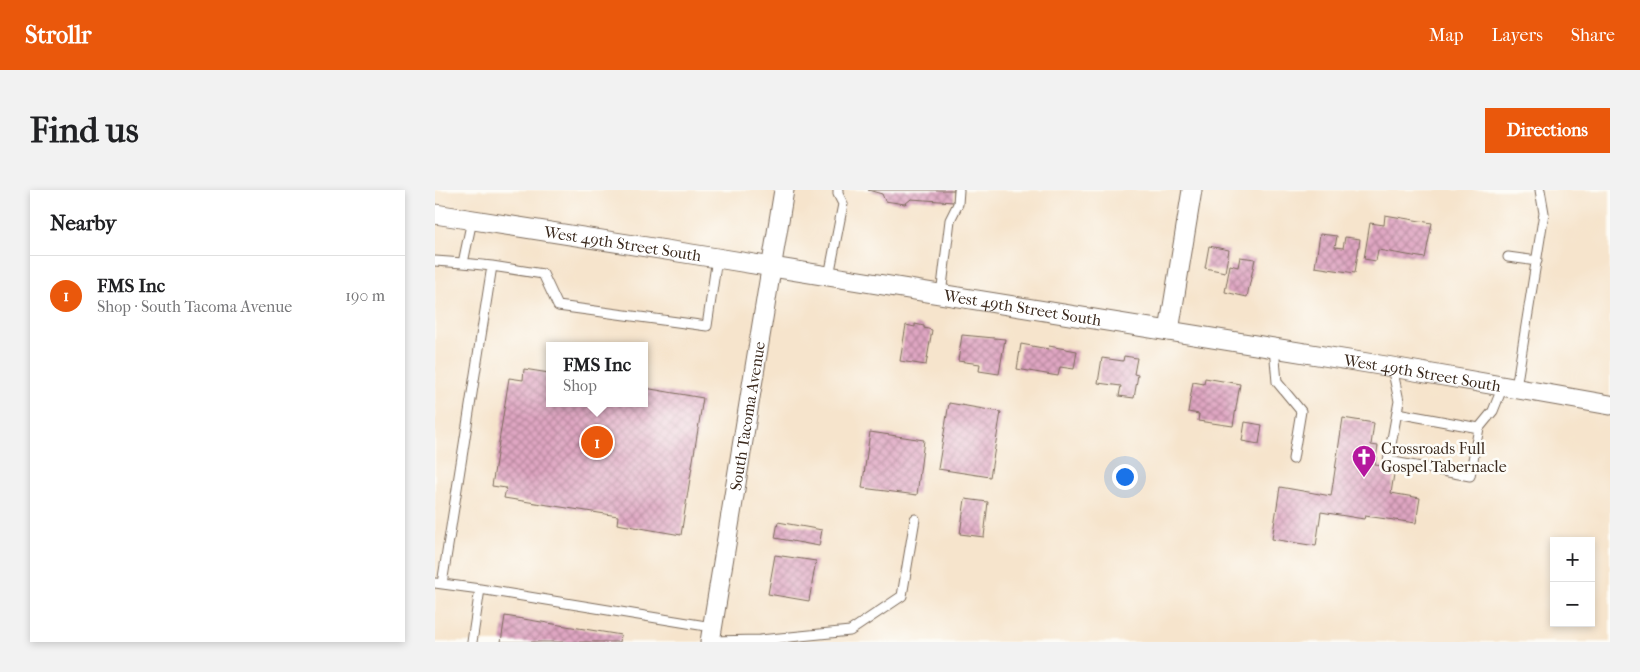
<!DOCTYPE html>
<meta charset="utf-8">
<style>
body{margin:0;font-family:"IM FELL French Canon",serif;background:#f2f2f2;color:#202124}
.controls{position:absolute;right:15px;bottom:15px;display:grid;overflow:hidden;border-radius:0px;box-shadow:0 2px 8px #0003}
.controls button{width:45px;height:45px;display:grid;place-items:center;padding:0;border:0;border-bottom:1px solid #e0e0e0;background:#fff;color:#202124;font:25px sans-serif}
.you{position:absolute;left:689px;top:286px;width:18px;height:18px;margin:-12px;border:4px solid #fff;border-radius:50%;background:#1a73e8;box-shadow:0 0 0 8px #1a73e833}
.badge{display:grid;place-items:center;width:32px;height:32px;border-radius:50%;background:#ea580c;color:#fff;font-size:16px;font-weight:700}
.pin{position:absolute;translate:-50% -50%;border:2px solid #fff;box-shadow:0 1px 5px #0006}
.popup{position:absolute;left:111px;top:152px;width:102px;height:65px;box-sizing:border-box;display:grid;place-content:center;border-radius:0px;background:#fff;filter:drop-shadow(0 1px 4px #0005);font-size:16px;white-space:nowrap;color:#757577}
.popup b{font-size:19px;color:#202124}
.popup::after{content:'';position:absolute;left:50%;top:100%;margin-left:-10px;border:10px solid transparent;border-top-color:#fff}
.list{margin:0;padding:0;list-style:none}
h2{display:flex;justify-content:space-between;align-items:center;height:65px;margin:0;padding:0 20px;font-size:21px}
h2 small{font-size:16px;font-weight:400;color:#757577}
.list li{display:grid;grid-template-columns:32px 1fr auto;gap:15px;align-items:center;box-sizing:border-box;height:80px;padding:0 20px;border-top:1px solid #e0e0e0}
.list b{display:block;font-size:19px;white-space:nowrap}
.list p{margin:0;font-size:16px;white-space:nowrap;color:#757577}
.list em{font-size:16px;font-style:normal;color:#757577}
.map{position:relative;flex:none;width:1175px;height:452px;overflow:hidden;border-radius:0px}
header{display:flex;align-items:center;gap:30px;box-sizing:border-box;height:70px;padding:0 25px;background:#ea580c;color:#fff}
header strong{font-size:24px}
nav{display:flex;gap:28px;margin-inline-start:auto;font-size:18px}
.intro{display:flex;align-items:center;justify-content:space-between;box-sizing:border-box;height:120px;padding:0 30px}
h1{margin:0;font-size:35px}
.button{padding:12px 22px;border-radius:0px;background:#ea580c;color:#fff;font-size:18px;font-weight:700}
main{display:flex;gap:30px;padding:0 30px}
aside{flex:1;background:#fff;border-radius:0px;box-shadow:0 2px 8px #0003}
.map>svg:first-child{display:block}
.building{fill:url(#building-cross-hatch)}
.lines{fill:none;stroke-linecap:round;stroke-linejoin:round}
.service-casing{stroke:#7c6b5b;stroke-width:11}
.minor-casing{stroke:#7c6b5b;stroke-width:21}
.service{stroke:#fff;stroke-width:9}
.minor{stroke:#fff;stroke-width:19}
.labels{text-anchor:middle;stroke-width:5;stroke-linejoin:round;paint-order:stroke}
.street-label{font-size:16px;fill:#3b2a1e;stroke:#fdfcf7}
.poi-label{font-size:16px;fill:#3b2a1e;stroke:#fdfcf7;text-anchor:start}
</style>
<header>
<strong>Strollr</strong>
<nav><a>Map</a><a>Layers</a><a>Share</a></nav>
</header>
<div class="intro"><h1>Find us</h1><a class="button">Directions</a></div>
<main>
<aside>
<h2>Nearby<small></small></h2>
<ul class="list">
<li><span class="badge">1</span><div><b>FMS Inc</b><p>Shop · South Tacoma Avenue</p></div><em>190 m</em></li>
</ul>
</aside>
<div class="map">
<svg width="1175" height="452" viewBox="0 0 1175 452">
<defs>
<pattern id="building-cross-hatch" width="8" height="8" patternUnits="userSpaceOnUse" patternTransform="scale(1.25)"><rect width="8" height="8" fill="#dfa6c2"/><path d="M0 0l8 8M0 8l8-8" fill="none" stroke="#b6879d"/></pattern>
</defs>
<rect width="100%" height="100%" fill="#fdfcf7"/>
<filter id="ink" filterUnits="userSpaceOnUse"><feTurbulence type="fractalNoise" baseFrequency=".02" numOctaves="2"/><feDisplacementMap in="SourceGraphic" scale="10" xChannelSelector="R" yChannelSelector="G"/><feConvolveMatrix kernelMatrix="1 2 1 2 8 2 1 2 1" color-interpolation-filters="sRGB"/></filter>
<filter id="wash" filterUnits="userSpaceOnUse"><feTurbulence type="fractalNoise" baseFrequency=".0096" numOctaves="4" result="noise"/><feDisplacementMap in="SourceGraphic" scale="20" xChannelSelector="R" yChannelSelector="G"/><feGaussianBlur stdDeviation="1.12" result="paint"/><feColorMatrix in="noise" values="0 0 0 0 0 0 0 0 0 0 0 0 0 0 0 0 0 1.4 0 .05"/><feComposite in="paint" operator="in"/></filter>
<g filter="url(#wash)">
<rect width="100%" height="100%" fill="#f6e4cc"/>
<g id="blocks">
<path class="building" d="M433,0H519V12L476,9L470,14L450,11L447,4Z
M950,25L997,33L990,68L943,60L941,71L929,69L935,33L949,35Z
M885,44L902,46L900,57L908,58L910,47L925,49L920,83L880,77Z
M774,56L794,60L790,82L770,78Z
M805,67L820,69L812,107L790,102L795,75L803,77Z
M480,134L489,136V138L497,140L491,175L465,171L471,135L480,137Z
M527,145L570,149L564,184L544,181L545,174L523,171Z
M586,154L613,159L614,156L642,161L639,179L625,177L623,186L582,179Z
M689,166L702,168L699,184L703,185L699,208L684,206L686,196L663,193L667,168L688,171Z
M89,179L114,183V213H210V198L268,208L246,345L182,334L183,326L69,308L71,298L57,296L74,188L88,190Z
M770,188L805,194L798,236L763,231L764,224L753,222L758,192L769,194Z
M514,213L566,222L555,287L503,279Z
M908,228L939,233L936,255L943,256L940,275L960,278L956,303L985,308L981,333L930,326L929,329L886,322L881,356L837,349L845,297L896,306Z
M810,232L827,235L824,254L807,251Z
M435,242L489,250L482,305L427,298Z
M530,309L553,312L549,347L525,344Z
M343,332L387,340L384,356L340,348Z
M340,365L381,371L374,411L333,404Z
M70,426L186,445L185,452H66Z"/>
</g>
</g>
<g filter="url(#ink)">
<use href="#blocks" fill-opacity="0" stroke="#7c6b5b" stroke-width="1"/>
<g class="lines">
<defs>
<path id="service" d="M1073,67L1102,71
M0,71L28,73
M57,76L108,84L123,116L272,136L282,68
M394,86L408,14L403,4V0
M506,105L515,30L523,14L524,0
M839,158L842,192L866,221L858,269
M957,177L964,211L953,271L1035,286L1044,238L1058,221L1068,196
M1081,198L1109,23L1105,0
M962,223L1044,238
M0,393L45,399L37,452
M7,394L57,76L28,73L37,30
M45,399L277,437
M275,451L325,450L415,441L467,406L480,329"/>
<g id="minor">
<path id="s1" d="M0,24L282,68L957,177L1175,215"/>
<path d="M734,141L757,0"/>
<path id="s2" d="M275,452L349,0"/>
</g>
</defs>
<use href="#service" class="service-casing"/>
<use href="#minor" class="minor-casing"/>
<use href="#service" class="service"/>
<use href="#minor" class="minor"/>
</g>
</g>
<defs>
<symbol id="church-pin" viewBox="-11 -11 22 30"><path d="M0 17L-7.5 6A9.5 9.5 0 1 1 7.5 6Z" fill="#b5179e" stroke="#fdfcf7"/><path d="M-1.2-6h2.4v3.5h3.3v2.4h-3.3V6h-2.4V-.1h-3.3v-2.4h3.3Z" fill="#fff"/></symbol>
</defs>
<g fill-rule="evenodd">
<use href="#church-pin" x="915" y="253" width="28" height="38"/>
</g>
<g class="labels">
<g class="street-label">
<text dy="6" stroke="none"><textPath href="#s1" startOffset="190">West 49th Street South</textPath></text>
<text dy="6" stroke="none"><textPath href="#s1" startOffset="595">West 49th Street South</textPath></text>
<text dy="6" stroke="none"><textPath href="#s1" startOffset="1000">West 49th Street South</textPath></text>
<text dy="6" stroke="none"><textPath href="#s2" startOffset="229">South Tacoma Avenue</textPath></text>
</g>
<g class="poi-label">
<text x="946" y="264">Crossroads Full<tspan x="946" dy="18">Gospel Tabernacle</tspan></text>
</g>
</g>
</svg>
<div class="controls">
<button>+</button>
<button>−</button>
</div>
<div class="you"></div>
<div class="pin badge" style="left:162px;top:252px">1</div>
<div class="popup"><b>FMS Inc</b>Shop</div>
</div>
</main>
